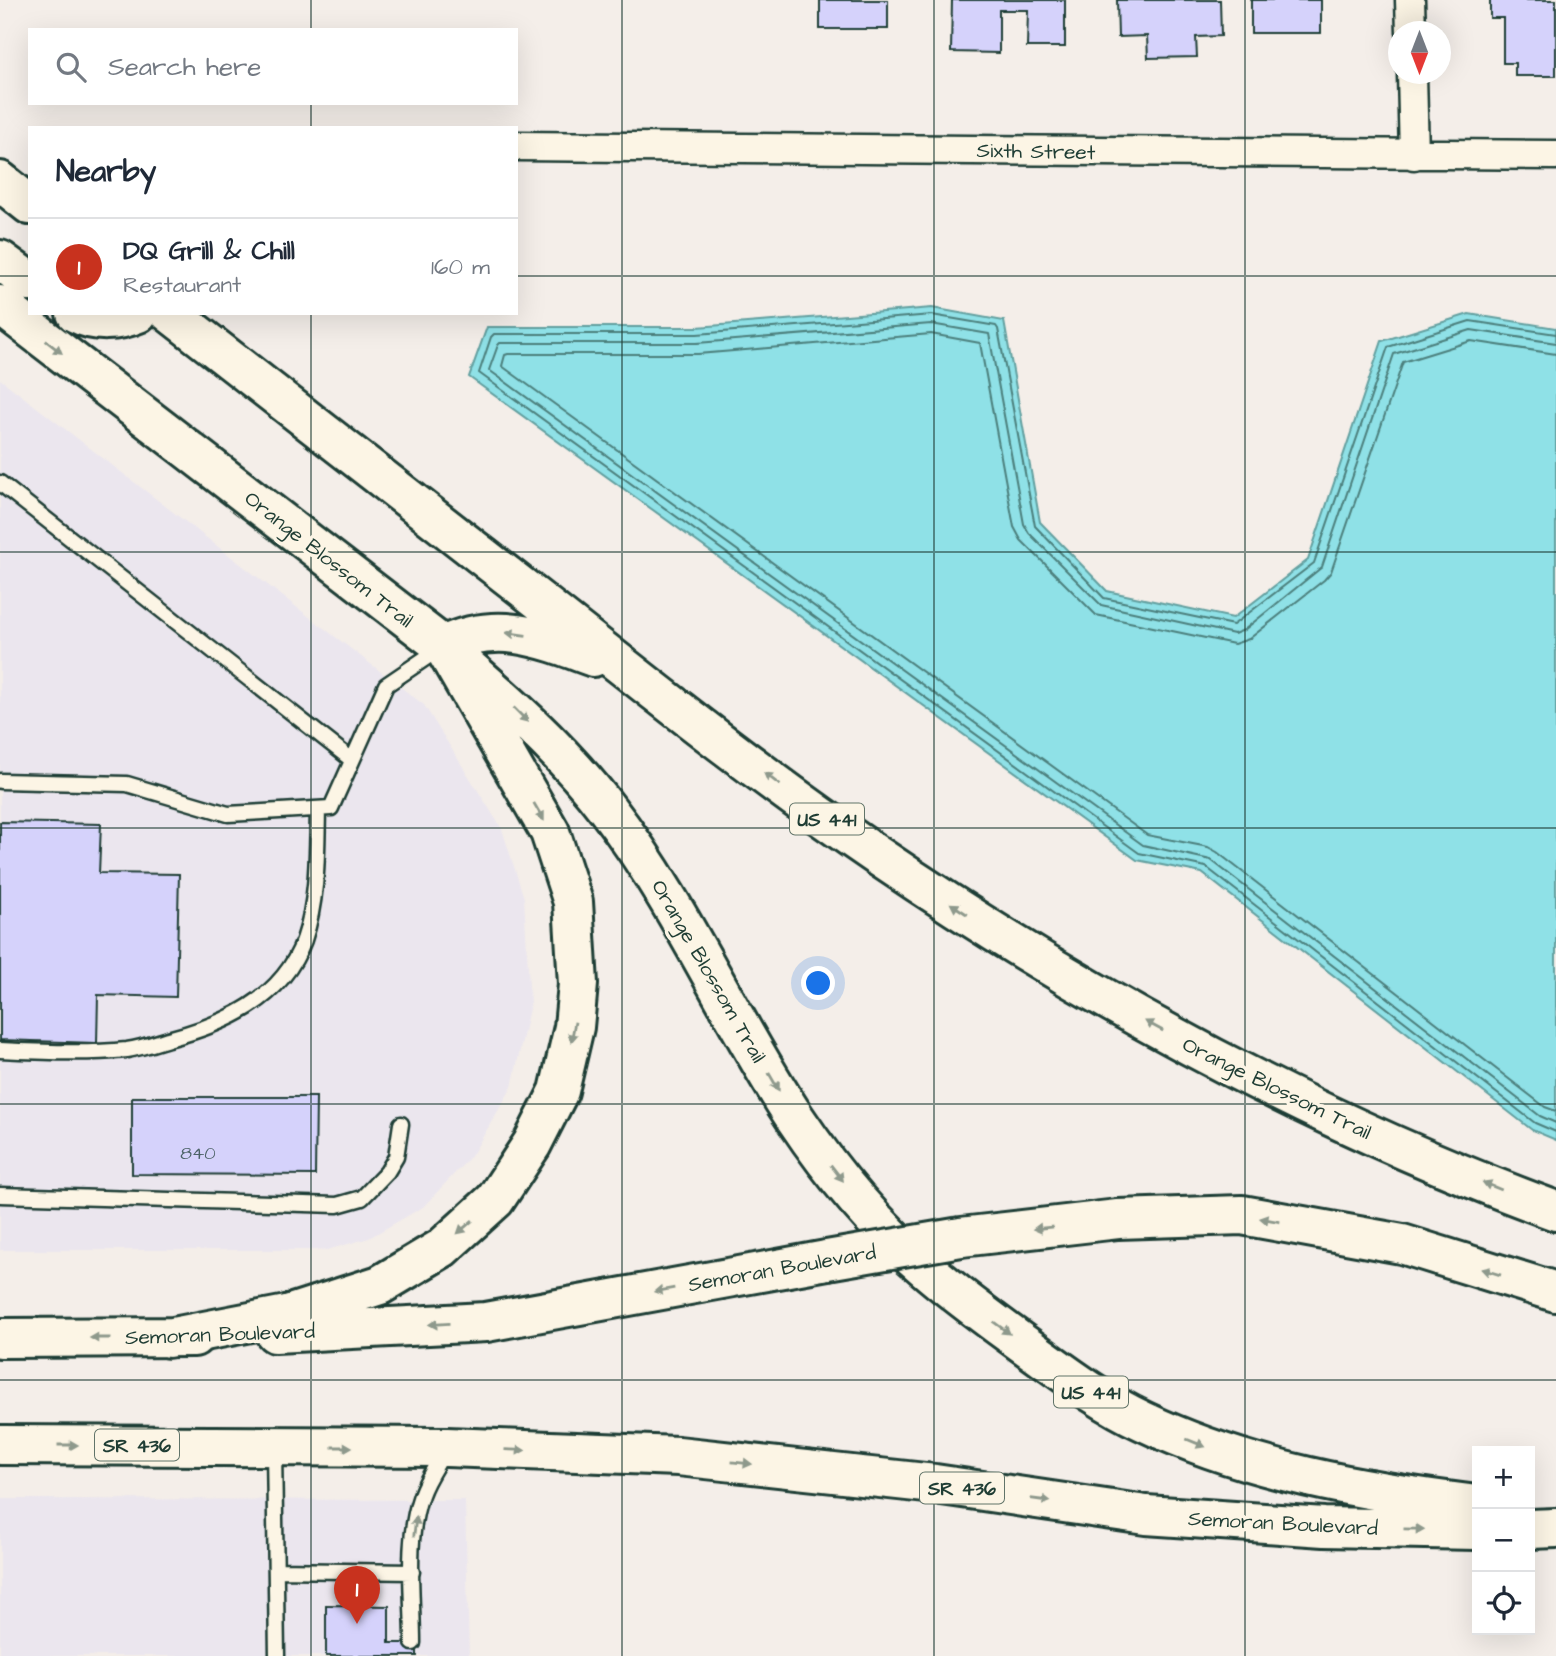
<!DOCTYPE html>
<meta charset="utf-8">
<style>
body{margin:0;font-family:"Architects Daughter",sans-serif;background:#f6f6f7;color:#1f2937}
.controls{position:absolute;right:21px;bottom:21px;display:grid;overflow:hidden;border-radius:0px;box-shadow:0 7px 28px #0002}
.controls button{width:63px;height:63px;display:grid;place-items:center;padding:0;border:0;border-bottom:2px solid #e0e1e3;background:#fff;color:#1f2937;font:35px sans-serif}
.compass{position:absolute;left:1388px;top:21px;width:63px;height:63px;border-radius:50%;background:#fff;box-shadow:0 7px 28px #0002;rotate:180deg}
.you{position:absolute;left:819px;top:984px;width:24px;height:24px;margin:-18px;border:5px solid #fff;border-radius:50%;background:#1a73e8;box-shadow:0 0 0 10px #1a73e833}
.badge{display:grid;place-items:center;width:46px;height:46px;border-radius:50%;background:#c8321e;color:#fff;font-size:23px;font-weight:700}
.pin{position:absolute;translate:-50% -58px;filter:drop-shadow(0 2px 4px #0008)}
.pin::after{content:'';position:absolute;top:37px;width:24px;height:21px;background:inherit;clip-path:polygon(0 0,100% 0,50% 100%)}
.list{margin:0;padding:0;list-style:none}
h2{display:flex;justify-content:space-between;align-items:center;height:91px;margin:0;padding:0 28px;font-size:30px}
h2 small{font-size:23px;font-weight:400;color:#747a83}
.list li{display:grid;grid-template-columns:46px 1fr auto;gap:21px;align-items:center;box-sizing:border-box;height:98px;padding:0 28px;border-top:2px solid #e0e1e3}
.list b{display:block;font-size:26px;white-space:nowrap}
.list p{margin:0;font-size:23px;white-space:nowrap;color:#747a83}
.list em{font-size:23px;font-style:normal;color:#747a83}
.icon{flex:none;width:38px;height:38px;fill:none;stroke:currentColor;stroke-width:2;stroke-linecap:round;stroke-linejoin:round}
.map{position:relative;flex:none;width:1556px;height:1656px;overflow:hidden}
.search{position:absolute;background:#fff;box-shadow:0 7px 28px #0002;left:28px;top:28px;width:490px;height:77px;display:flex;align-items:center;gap:18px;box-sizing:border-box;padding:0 24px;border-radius:0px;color:#747a83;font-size:26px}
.panel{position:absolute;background:#fff;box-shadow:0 7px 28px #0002;left:28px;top:126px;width:490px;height:189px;border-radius:0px}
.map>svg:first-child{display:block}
.built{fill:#ebe6ee}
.water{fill:#8fe1e7;stroke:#629f9f;stroke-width:2}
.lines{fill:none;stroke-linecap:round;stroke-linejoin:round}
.shore{stroke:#4c7f7c;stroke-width:2}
.building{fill:#d5d2fb;stroke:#1f3d34;stroke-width:2}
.service-casing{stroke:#1f3d34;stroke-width:19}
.minor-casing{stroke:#1f3d34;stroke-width:33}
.primary-casing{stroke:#1f3d34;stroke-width:44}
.service{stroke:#fcf5e5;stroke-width:14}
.minor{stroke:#fcf5e5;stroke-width:28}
.primary{stroke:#fcf5e5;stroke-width:38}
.primary-bridge-casing{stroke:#1f3d34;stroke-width:44;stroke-linecap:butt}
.primary-bridge{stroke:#fcf5e5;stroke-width:38}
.oneway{fill:#8e998c}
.grid{fill:none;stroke:#1f3d34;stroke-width:2;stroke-opacity:0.55}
.labels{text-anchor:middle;stroke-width:7;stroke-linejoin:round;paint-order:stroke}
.number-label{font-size:18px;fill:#4c6266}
.shield{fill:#fcf5e5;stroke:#617469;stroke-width:2}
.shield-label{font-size:19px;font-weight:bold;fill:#1f3d34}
.street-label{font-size:21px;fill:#1f3d34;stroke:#fcf5e5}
</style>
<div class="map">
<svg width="1556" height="1656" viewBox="0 0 1556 1656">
<rect width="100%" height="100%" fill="#f4eee9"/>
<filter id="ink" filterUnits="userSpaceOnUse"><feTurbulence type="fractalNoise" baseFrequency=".0143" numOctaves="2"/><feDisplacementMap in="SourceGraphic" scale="14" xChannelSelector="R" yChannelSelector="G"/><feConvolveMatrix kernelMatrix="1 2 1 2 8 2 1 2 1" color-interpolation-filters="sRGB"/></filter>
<g filter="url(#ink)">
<path class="built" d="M0,379L424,705L502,829L524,898L530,1004L512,1087L472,1155L423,1207L369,1238L327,1250H0Z
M0,1499L465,1500L469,1656H0Z"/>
<path class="water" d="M932,308L1004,321L1040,522L1107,591L1233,618L1308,560L1382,341L1469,314L1556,328V1140L1532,1130L1202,873L1137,860L469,377L487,327H697Z"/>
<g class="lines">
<path class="shore" d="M1556,334L1470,321L1388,347L1314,563L1233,625L1104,598L1035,526L998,329L996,326L932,315L697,334H494L491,337L479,373L1139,853L1206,867L1535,1123L1556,1132
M1556,343L1471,330L1394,354L1322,567L1244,630L1234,634L1101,605L1029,533L1024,524L989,334L931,324L697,343H500L498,345L489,370L1143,845L1211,860L1540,1116L1556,1123
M1556,354L1471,341L1403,362L1331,572L1324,580L1249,639L1234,644L1096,615L1021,540L1014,527L980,343L931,334L698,354H508L505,355L502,366L1147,835L1208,847L1217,852L1545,1107L1556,1111"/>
</g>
<path class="building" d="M820,0H888V29H820Z
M952,0H1065V47H1027L1028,10H999V53L951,52Z
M1117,0H1220L1221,36L1196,37L1197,57L1148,58L1147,36L1118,37Z
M1251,0H1321V33H1251Z
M1490,0H1556V76H1515V63H1503V18H1490Z
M0,822L101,824L99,873L179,874L176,997L98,995L97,1043L0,1040Z
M132,1097H316L315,1175L132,1174Z
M326,1605L389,1606V1643H417V1656H326Z"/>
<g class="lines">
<defs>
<path id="service" d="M0,483L352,760
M0,781L127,784L228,814L331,808L386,685L442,647
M0,1050C42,1052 85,1054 127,1050C141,1048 155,1043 168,1039C225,1024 282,1000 304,940C318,899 317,852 318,809
M0,1195L337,1205L362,1198L387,1172L396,1157L401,1124
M274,1448L277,1656
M277,1570L412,1572
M413,1643C413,1596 405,1541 421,1495C426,1480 436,1466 444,1452"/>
<path id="minor" d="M1410,0L1411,32
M1412,74L1414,155
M516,146L1556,155"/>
<path id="primary" d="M0,181L30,205
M0,260L30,282
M0,305L443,646C502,697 561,748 608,810C681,905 729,1018 795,1118C831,1172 875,1225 924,1267C956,1295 991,1320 1025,1345C1063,1372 1100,1401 1143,1421C1248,1471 1363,1491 1477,1505
M76,313C95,323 117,322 138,313
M170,313C295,411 420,508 545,605C654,691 763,778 878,856C1090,1000 1315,1122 1556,1211
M961,1237L1118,1219L1242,1215L1402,1244L1556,1292
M275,1333L486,1322L827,1260
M0,1338L194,1337
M168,1338L287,1315L380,1285L442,1248L495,1200L532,1144L559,1091L574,1027L578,984L573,902L550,832L443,646C497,620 540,637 593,657
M0,1445L447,1447L678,1456L935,1484L1146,1515L1324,1527L1477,1530
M1530,1529L1556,1528"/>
</defs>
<use href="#service" class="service-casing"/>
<use href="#minor" class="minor-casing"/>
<use href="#primary" class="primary-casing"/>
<use href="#service" class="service"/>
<use href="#minor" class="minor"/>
<use href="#primary" class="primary"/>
<defs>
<path id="primary-bridge" d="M827,1260L961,1237"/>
</defs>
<use href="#primary-bridge" class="primary-bridge-casing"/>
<use href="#primary-bridge" class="primary-bridge"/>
</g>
<defs><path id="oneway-solid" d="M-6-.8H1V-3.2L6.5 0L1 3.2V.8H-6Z" transform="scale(1.75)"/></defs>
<g class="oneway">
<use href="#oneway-solid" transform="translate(54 347) rotate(38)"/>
<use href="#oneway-solid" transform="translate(516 634) rotate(-172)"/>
<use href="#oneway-solid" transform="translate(521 715) rotate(45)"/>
<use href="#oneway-solid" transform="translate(772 779) rotate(-143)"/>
<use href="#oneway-solid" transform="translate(539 812) rotate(60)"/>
<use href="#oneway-solid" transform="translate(959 909) rotate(-147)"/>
<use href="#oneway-solid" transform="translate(1154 1026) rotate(-151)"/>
<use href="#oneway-solid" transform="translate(573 1032) rotate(101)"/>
<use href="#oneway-solid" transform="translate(774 1082) rotate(60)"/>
<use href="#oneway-solid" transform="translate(837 1173) rotate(52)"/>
<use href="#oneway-solid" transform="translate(1492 1186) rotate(-158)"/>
<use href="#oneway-solid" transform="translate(1270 1220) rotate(-170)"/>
<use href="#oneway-solid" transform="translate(465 1227) rotate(139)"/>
<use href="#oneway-solid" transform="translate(1043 1228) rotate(174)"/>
<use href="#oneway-solid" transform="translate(1491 1272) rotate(-163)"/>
<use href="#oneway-solid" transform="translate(664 1290) rotate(170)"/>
<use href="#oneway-solid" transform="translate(439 1324) rotate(177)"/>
<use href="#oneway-solid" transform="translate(1002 1328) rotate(36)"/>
<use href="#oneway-solid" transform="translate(100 1338) rotate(180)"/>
<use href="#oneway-solid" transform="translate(1196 1443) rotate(22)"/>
<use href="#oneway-solid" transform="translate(68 1445)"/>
<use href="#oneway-solid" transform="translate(342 1447)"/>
<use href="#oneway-solid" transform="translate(515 1450) rotate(2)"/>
<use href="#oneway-solid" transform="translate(742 1463) rotate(6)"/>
<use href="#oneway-solid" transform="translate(1041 1500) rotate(8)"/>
<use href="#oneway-solid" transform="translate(415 1526) rotate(-83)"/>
<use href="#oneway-solid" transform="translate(1414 1529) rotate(1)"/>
</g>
</g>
<path class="grid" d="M311,0V30M622,0V1656M934,0V1656M1245,0V1656M311,103V128M0,276H30M516,276H1556M311,313V1656M0,552H1556M0,828H1556M0,1104H1556M0,1380H1556"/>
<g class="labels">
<g class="number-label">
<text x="198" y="1159">840</text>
</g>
<g class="shield">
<rect x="790" y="803.5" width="74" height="31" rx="5"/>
<rect x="1054" y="1376.5" width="74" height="31" rx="5"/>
<rect x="95" y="1429.5" width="84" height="31" rx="5"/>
<rect x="920" y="1472.5" width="84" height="31" rx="5"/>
</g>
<g class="shield-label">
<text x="827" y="826">US 441</text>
<text x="1091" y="1399">US 441</text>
<text x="137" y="1452">SR 436</text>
<text x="962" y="1495">SR 436</text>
</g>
<g class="street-label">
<text transform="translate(1036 151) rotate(1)" y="7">Sixth Street</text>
<text transform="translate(329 559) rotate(38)" y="7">Orange Blossom Trail</text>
<text transform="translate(709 971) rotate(60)" y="7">Orange Blossom Trail</text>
<text transform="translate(1277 1088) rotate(26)" y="7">Orange Blossom Trail</text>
<text transform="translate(782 1268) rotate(-10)" y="7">Semoran Boulevard</text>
<text transform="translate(220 1334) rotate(-2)" y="7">Semoran Boulevard</text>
<text transform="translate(1283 1523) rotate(3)" y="7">Semoran Boulevard</text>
</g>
</g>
</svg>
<div class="controls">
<button>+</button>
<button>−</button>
<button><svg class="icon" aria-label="locate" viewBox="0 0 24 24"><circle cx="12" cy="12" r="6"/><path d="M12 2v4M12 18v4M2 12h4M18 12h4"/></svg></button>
</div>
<svg class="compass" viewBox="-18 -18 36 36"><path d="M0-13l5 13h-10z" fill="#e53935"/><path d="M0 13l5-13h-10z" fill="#747a83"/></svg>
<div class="you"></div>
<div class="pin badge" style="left:357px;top:1624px">1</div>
<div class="search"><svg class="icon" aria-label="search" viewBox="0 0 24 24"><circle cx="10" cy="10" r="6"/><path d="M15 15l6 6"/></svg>Search here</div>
<section class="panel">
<h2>Nearby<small></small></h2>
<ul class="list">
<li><span class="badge">1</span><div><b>DQ Grill &amp; Chill</b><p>Restaurant</p></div><em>160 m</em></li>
</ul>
</section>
</div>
